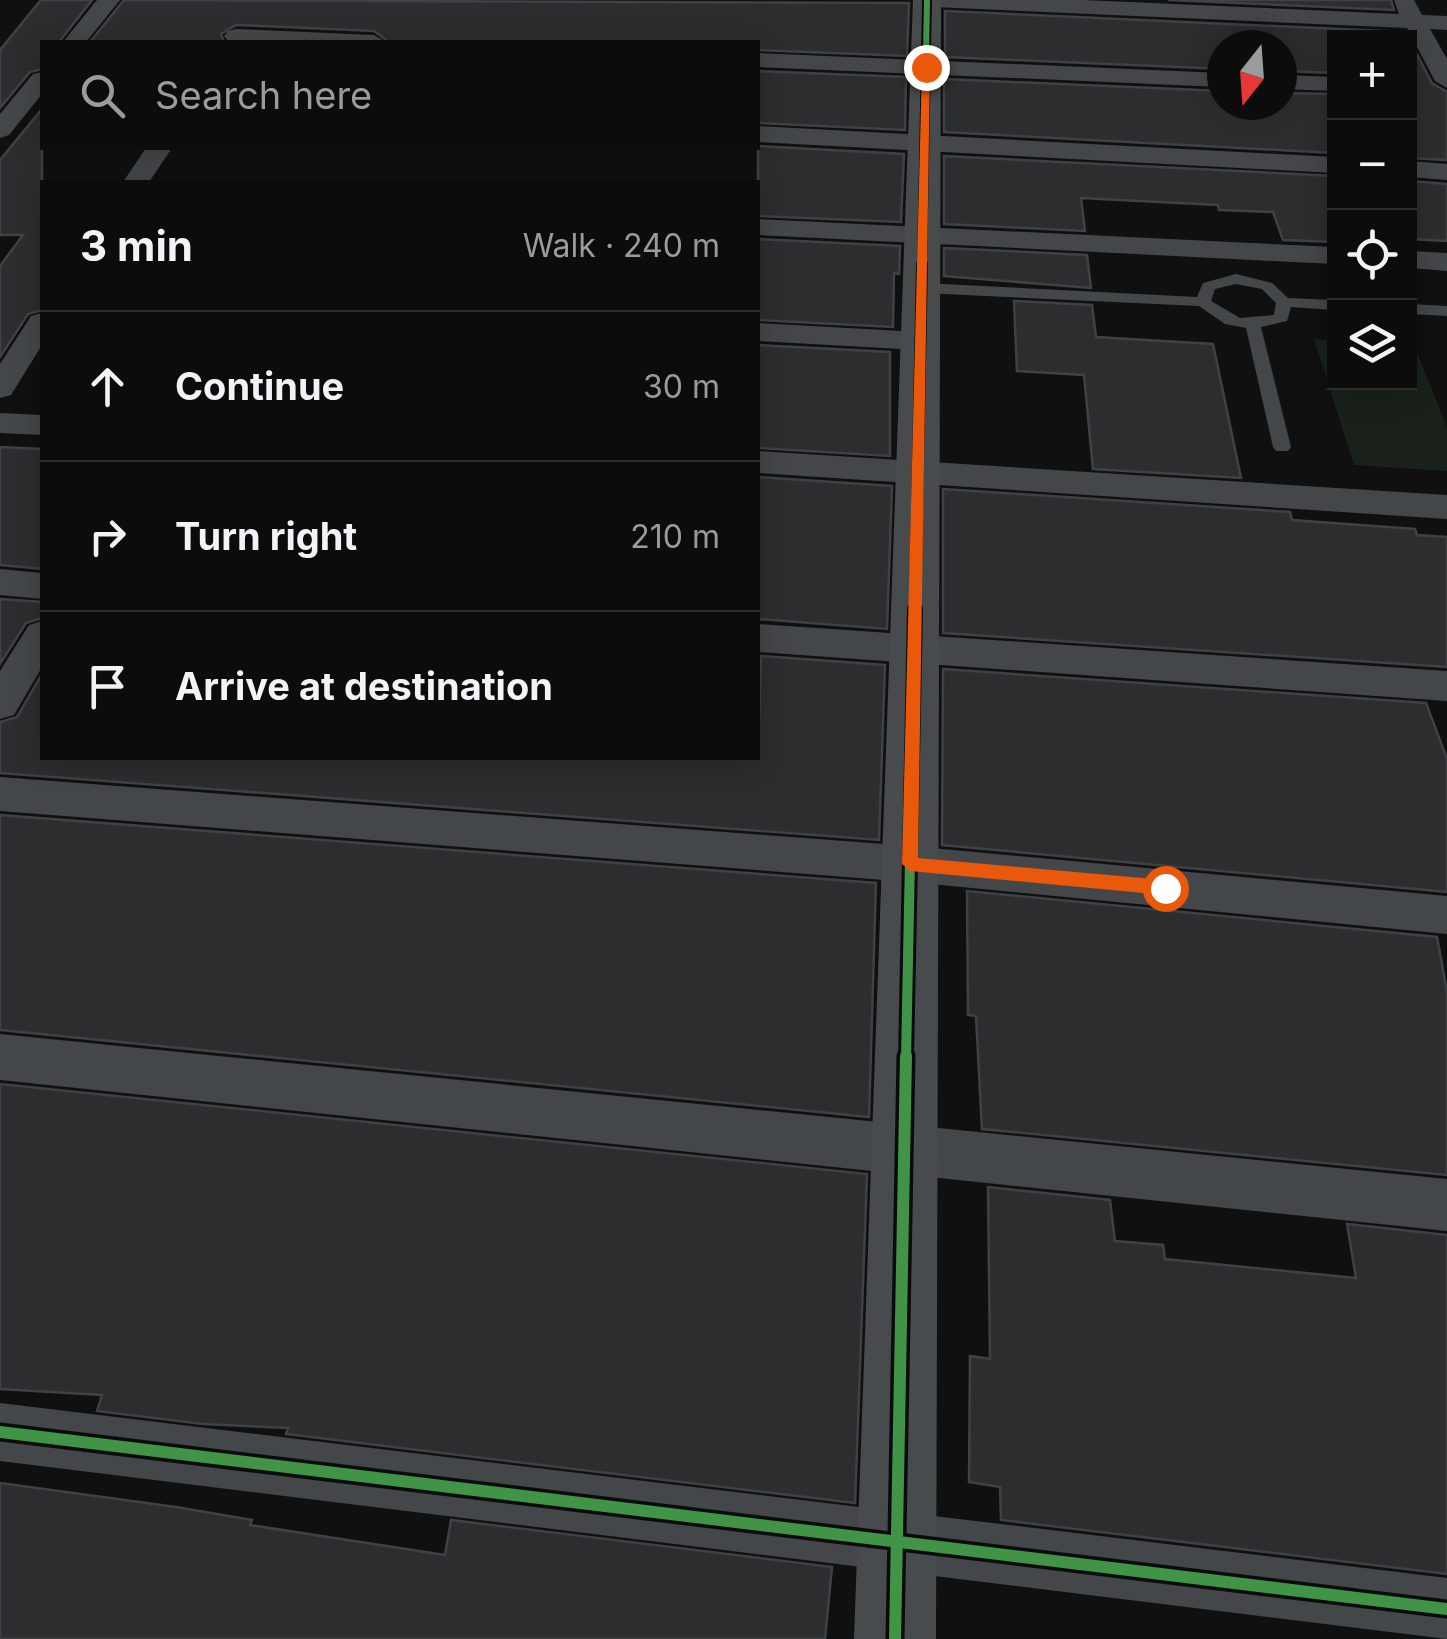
<!DOCTYPE html>
<meta charset="utf-8">
<style>
body{margin:0;font-family:Inter,sans-serif;background:#151515;color:#f1f3f6}
.controls{position:absolute;right:30px;top:30px;display:grid;overflow:hidden;border-radius:0px;box-shadow:0 5px 25px #0003}
.controls button{width:90px;height:90px;display:grid;place-items:center;padding:0;border:0;border-bottom:2px solid #2c2c2d;background:#0c0c0c;color:#f1f3f6;font:50px sans-serif}
.compass{position:absolute;left:1207px;top:30px;width:90px;height:90px;border-radius:50%;background:#0c0c0c;box-shadow:0 5px 25px #0003;rotate:197deg}
.stop{position:absolute;width:30px;height:30px;margin:-22px;border:8px solid #ea580c;border-radius:50%;background:#fff}
.stop.end{background:#ea580c;border-color:#fff;box-shadow:0 2px 10px #0008}
.list{margin:0;padding:0;list-style:none}
h2{display:flex;justify-content:space-between;align-items:center;height:130px;margin:0;padding:0 40px;font-size:42px}
h2 small{font-size:32px;font-weight:400;color:#9a9b9d}
.list li{display:grid;grid-template-columns:65px 1fr auto;gap:30px;align-items:center;box-sizing:border-box;height:150px;padding:0 40px;border-top:2px solid #2c2c2d}
.list b{display:block;font-size:38px;white-space:nowrap}
.list em{font-size:32px;font-style:normal;color:#9a9b9d}
.icon{flex:none;width:55px;height:55px;fill:none;stroke:currentColor;stroke-width:2;stroke-linecap:round;stroke-linejoin:round}
.map{position:relative;flex:none;width:1447px;height:1639px;overflow:hidden}
.search{position:absolute;background:#0c0c0c;box-shadow:0 5px 25px #0003;left:40px;top:40px;width:720px;height:110px;display:flex;align-items:center;gap:25px;box-sizing:border-box;padding:0 35px;border-radius:0px;color:#9a9b9d;font-size:38px}
.panel{position:absolute;background:#0c0c0c;box-shadow:0 5px 25px #0003;left:40px;top:180px;width:720px;height:580px;border-radius:0px}
.map>svg:first-child{display:block}
.green{fill:#1a211a}
.building{fill:#2c2d2f;stroke:#3e4244;stroke-width:2.5}
.lines{fill:none;stroke-linecap:round;stroke-linejoin:round}
.lane{fill:#444749;fill-rule:evenodd}
.street{fill:#444749;fill-rule:evenodd}
.secondary{fill:#484b4d;fill-rule:evenodd}
.cycleway-far3-casing{stroke:#0a0b0c;stroke-width:10}
.cycleway-far2-casing{stroke:#0a0b0c;stroke-width:12}
.cycleway-far1-casing{stroke:#0a0b0c;stroke-width:16}
.cycleway-casing{stroke:#0a0b0c;stroke-width:19}
.cycleway-far3{stroke:#419447;stroke-width:6}
.cycleway-far2{stroke:#419447;stroke-width:8}
.cycleway-far1{stroke:#419447;stroke-width:10}
.cycleway{stroke:#419447;stroke-width:12}
.route{fill:#ea580c}
</style>
<div class="map">
<svg width="1447" height="1639" viewBox="0 0 1447 1639">
<rect width="100%" height="100%" fill="#101010"/>
<path class="green" d="M1314,339L1334,340V382H1410V345H1414L1447,427V471L1354,465Z"/>
<path class="building" d="M41,0H92L59,42H42V69L30,72L0,108V50Z
M124,0L909,3L907,56L758,50V42H389L374,31L236,25L221,34L224,42H90Z
M1168,0H1391L1394,10Z
M945,11L1405,32L1408,38H1334V73L1282,71V45H1222V69L945,57Z
M1410,41L1432,83L1447,92V160L1410,158Z
M758,71L906,77L905,130L758,123Z
M944,79L1222,91V105H1282V93L1334,94V153L944,132Z
M42,109V310L28,314L0,357V266L23,235H0V160Z
M758,146L904,154L901,222L758,216Z
M944,156L1334,176V242L1283,240L1273,212L1219,210L1218,205L1081,198L1085,231L944,224Z
M1410,181L1447,184V241L1410,239Z
M758,239L900,246L899,274L894,273L893,327L758,320Z
M944,248L1087,255L1091,288L944,276Z
M1014,301L1092,305L1096,337L1213,344L1241,478L1093,469L1084,375L1017,371Z
M758,345L890,352V456L758,448Z
M0,447L42,449V569L0,565Z
M758,477L892,486L887,629L758,619Z
M943,489L1290,512L1292,520L1415,529L1417,535L1447,537V667L943,633Z
M0,599L42,602V618L26,623L0,664Z
M761,656L885,665L879,840L0,773V722L17,717L42,674V758H758Z
M943,669L1426,703L1447,759V892L942,845Z
M0,815L876,883L869,1117L0,1030Z
M967,891L1437,937L1447,992V1175L982,1129L976,1016L968,1015Z
M0,1084L867,1174L855,1503L286,1434L288,1428L203,1424L97,1411L102,1395L0,1389Z
M988,1187L1110,1200L1115,1241L1163,1245L1165,1259L1356,1278L1347,1224L1447,1235V1574L1001,1520L1000,1487L969,1482L970,1356L990,1359Z
M0,1483L176,1507L252,1520L250,1525L445,1555L451,1520L832,1567L825,1639H0Z"/>
<g class="lines">
<path class="lane" d="M1236,274L1272,283L1288,298L1334,300V310L1291,307L1287,321L1261,327L1291,447L1288,451H1276L1273,447L1246,328L1225,324L1199,306L923,293L915,288L923,283L1197,297L1203,283ZM1236,284L1262,289L1276,303L1274,315L1240,318L1211,301L1215,289Z
M1410,304L1447,306V316L1410,314Z"/>
<path class="street" d="M97,0H120L86,42H63Z
M923,0H1083L1399,14L1394,0H1414L1422,15L1447,16V30L1430,29L1447,59V88L1435,81L1407,28L934,7Z
M236,29L374,35L386,42L228,41L224,36L228,31Z
M758,53L1222,73V87L758,67Z
M42,72V94L9,135L0,138V114L33,74Z
M1282,75L1334,77V91L1282,89Z
M758,126L1334,157V173L758,142Z
M146,148H172L149,182H123Z
M1410,161L1447,164V180L1410,177Z
M758,219L1334,247V264L758,235Z
M1410,251L1447,253V271L1410,268Z
M42,313V345L11,395L0,398V364L31,316Z
M758,323L920,332L931,335L935,341L931,347L920,350L758,341Z
M0,413L42,415V435L0,433Z
M758,451L1447,495V519L758,473Z
M0,569L42,573V599L0,595Z
M42,621V667L14,715L0,719V671L29,625Z
M758,624L1447,671V701L758,652Z
M0,777L910,846L1447,896V934L910,882L0,811Z
M0,1034L1447,1179V1231L0,1080Z
M0,1403L1447,1578V1639L0,1461Z"/>
<path class="secondary" d="M913,0H941L936,1639H854Z"/>
<defs>
<path id="cycleway-far3" d="M922,267L927,0"/>
<path id="cycleway-far2" d="M915,611L922,264"/>
<path id="cycleway-far1" d="M906,1059L915,609"/>
<path id="cycleway" d="M0,1432L1447,1609
M895,1639L906,1056"/>
</defs>
<use href="#cycleway-far3" class="cycleway-far3-casing"/>
<use href="#cycleway-far2" class="cycleway-far2-casing"/>
<use href="#cycleway-far1" class="cycleway-far1-casing"/>
<use href="#cycleway" class="cycleway-casing"/>
<use href="#cycleway-far3" class="cycleway-far3"/>
<use href="#cycleway-far2" class="cycleway-far2"/>
<use href="#cycleway-far1" class="cycleway-far1"/>
<use href="#cycleway" class="cycleway"/>
</g>
<path class="route" d="M922,65L930,67L918,858L1165,880L1174,888L1165,895L910,871L902,864Z"/>
</svg>
<div class="controls">
<button>+</button>
<button>−</button>
<button><svg class="icon" aria-label="locate" viewBox="0 0 24 24"><circle cx="12" cy="12" r="6"/><path d="M12 2v4M12 18v4M2 12h4M18 12h4"/></svg></button>
<button><svg class="icon" aria-label="layers" viewBox="0 0 24 24"><path d="M12 4l9 5-9 5-9-5zM3 14l9 5 9-5"/></svg></button>
</div>
<svg class="compass" viewBox="-18 -18 36 36"><path d="M0-13l5 13h-10z" fill="#e53935"/><path d="M0 13l5-13h-10z" fill="#9a9b9d"/></svg>
<div class="stop" style="left:1165px;top:888px"></div>
<div class="stop end" style="left:926px;top:67px"></div>
<div class="search"><svg class="icon" aria-label="search" viewBox="0 0 24 24"><circle cx="10" cy="10" r="6"/><path d="M15 15l6 6"/></svg>Search here</div>
<section class="panel">
<h2>3 min<small>Walk · 240 m</small></h2>
<ul class="list">
<li><svg class="icon" aria-label="ahead" viewBox="0 0 24 24"><path d="M12 20V5M6 11l6-6 6 6"/></svg><div><b>Continue</b></div><em>30 m</em></li>
<li><svg class="icon" aria-label="right" viewBox="0 0 24 24"><path d="M7 20v-9h11M14 6l5 5-5 5"/></svg><div><b>Turn right</b></div><em>210 m</em></li>
<li><svg class="icon" aria-label="arrive" viewBox="0 0 24 24"><path d="M6 21V4h12l-3 4 3 4H6"/></svg><div><b>Arrive at destination</b></div></li>
</ul>
</section>
</div>
